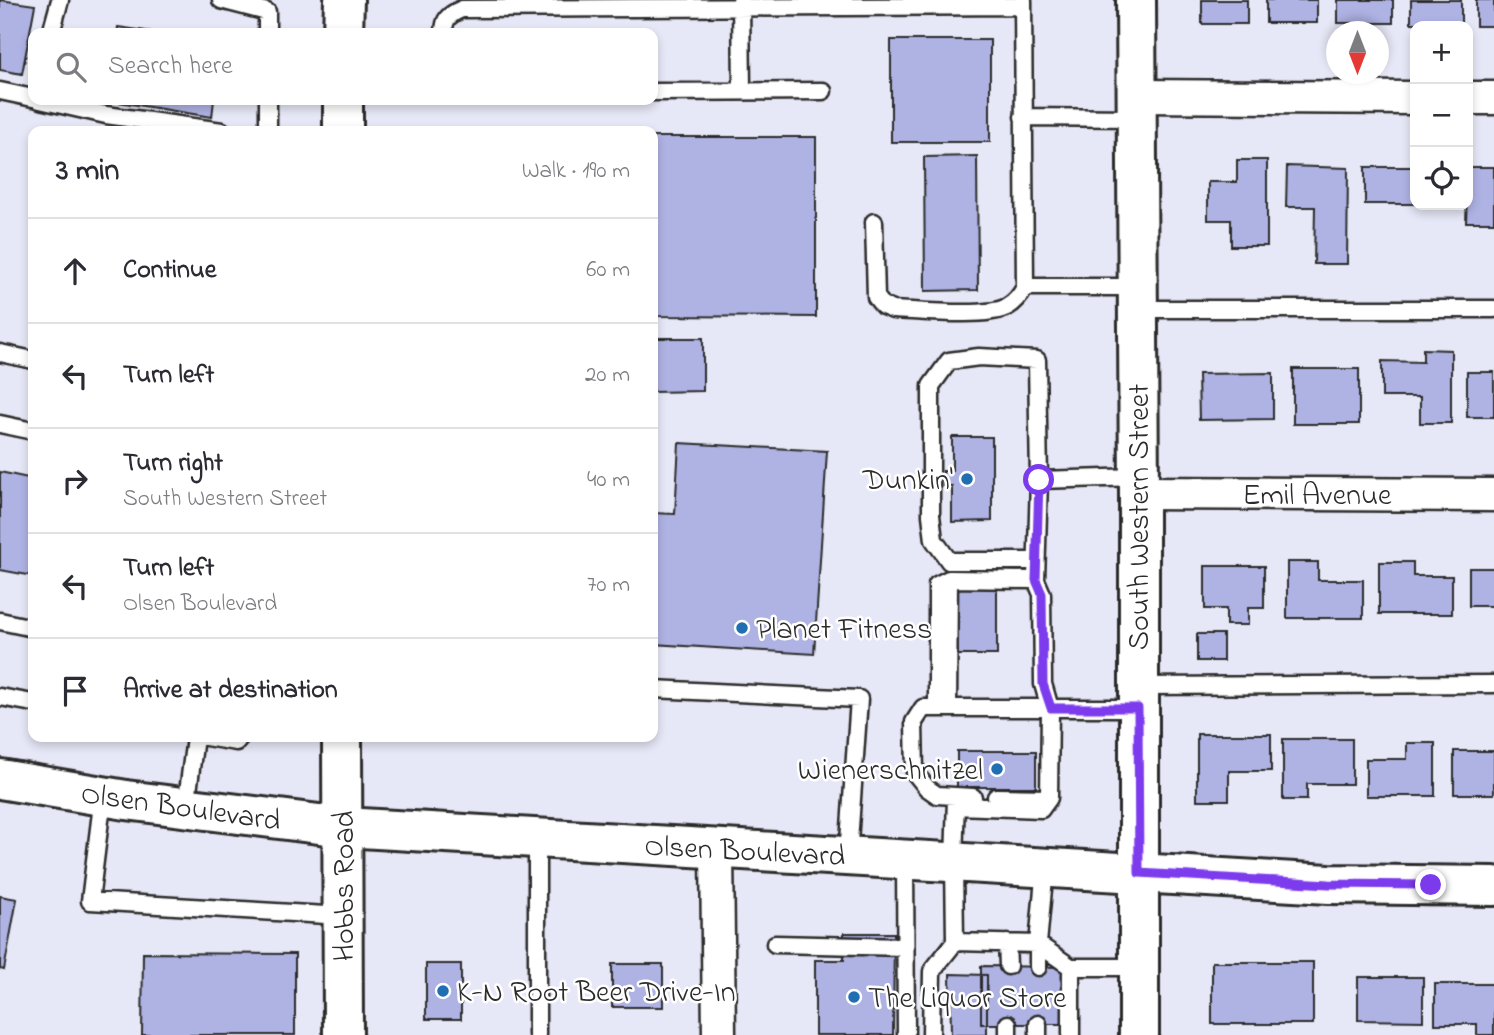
<!DOCTYPE html>
<meta charset="utf-8">
<style>
body{margin:0;font-family:"Indie Flower",sans-serif;background:#f7f7f7;color:#2b2b33}
.controls{position:absolute;right:21px;top:21px;display:grid;overflow:hidden;border-radius:14px;box-shadow:0 4px 10px #0003}
.controls button{width:63px;height:63px;display:grid;place-items:center;padding:0;border:0;border-bottom:2px solid #e1e1e2;background:#fff;color:#2b2b33;font:35px sans-serif}
.compass{position:absolute;left:1326px;top:21px;width:63px;height:63px;border-radius:50%;background:#fff;box-shadow:0 4px 10px #0003;rotate:180deg}
.stop{position:absolute;width:21px;height:21px;margin:-16px;border:5px solid #7c3aed;border-radius:50%;background:#fff}
.stop.end{background:#7c3aed;border-color:#fff;box-shadow:0 2px 7px #0008}
.list{margin:0;padding:0;list-style:none}
h2{display:flex;justify-content:space-between;align-items:center;height:91px;margin:0;padding:0 28px;font-size:30px}
h2 small{font-size:23px;font-weight:400;color:#7c7c81}
.list li{display:grid;grid-template-columns:46px 1fr auto;gap:21px;align-items:center;box-sizing:border-box;height:105px;padding:0 28px;border-top:2px solid #e1e1e2}
.list b{display:block;font-size:26px;white-space:nowrap}
.list p{margin:0;font-size:23px;white-space:nowrap;color:#7c7c81}
.list em{font-size:23px;font-style:normal;color:#7c7c81}
.icon{flex:none;width:38px;height:38px;fill:none;stroke:currentColor;stroke-width:2;stroke-linecap:round;stroke-linejoin:round}
.map{position:relative;flex:none;width:1494px;height:1035px;overflow:hidden}
.search{position:absolute;background:#fff;box-shadow:0 4px 10px #0003;left:28px;top:28px;width:630px;height:77px;display:flex;align-items:center;gap:18px;box-sizing:border-box;padding:0 24px;border-radius:14px;color:#7c7c81;font-size:26px}
.panel{position:absolute;background:#fff;box-shadow:0 4px 10px #0003;left:28px;top:126px;width:630px;height:616px;border-radius:14px}
.map>svg:first-child{display:block}
.building{fill:#afb3e4;stroke:#2b2b2b;stroke-width:2}
.lines{fill:none;stroke-linecap:round;stroke-linejoin:round}
.service-casing{stroke:#2b2b2b;stroke-width:21}
.minor-casing{stroke:#2b2b2b;stroke-width:37}
.tertiary-casing{stroke:#2b2b2b;stroke-width:44}
.secondary-casing{stroke:#2b2b2b;stroke-width:44}
.service{stroke:#fff;stroke-width:16}
.minor{stroke:#fff;stroke-width:32}
.tertiary{stroke:#fff;stroke-width:38}
.secondary{stroke:#fff;stroke-width:38}
.route{stroke:#7c3aed;stroke-width:9}
.poi-dot{fill:#1f6fb2;stroke:#fff;stroke-width:2.5}
.labels{text-anchor:middle;stroke-width:5;stroke-linejoin:round;paint-order:stroke}
.poi-label{font-size:30px;fill:#2b2b2b;stroke:#fff;text-anchor:start}
.street-label{font-size:30px;fill:#2b2b2b;stroke:#fff}
</style>
<div class="map">
<svg width="1494" height="1035" viewBox="0 0 1494 1035">
<rect width="100%" height="100%" fill="#e7e8f7"/>
<filter id="ink" filterUnits="userSpaceOnUse"><feTurbulence type="fractalNoise" baseFrequency=".0143" numOctaves="2"/><feDisplacementMap in="SourceGraphic" scale="14" xChannelSelector="R" yChannelSelector="G"/><feConvolveMatrix kernelMatrix="1 2 1 2 8 2 1 2 1" color-interpolation-filters="sRGB"/></filter>
<g filter="url(#ink)">
<path class="building" d="M0,0L35,5L22,74L0,70Z
M1202,0H1247V24H1202Z
M1266,0H1317V23H1266Z
M1338,0H1393V23H1338Z
M1411,0H1461V23H1411Z
M1476,0H1494V26H1476Z
M118,27L160,33H117Z
M891,40H990V142H891Z
M106,100H214L212,117Z
M653,137H816V317L653,316Z
M977,156L978,290L925,291L924,157Z
M1237,160H1267V246H1231V220H1208V182H1237Z
M1287,166L1348,168L1347,264H1314L1315,207H1286Z
M1365,167H1415V204H1365Z
M1468,167H1494V222H1466Z
M653,338H703V391L653,392Z
M1423,349L1451,350V423H1420V397H1382V361L1423,362Z
M1293,369H1359V424H1293Z
M1467,372H1494V417H1467Z
M1273,373V419L1199,420L1198,374Z
M952,437H992V521L952,522V486H943V471H952Z
M679,443L827,451L814,654L653,644V513L675,514Z
M0,472L33,479V576L0,570Z
M1287,562H1318V580H1363V618H1287Z
M1379,562H1413V576H1452V614H1379Z
M1205,566H1264V608H1248V625H1226V609H1205Z
M1469,568H1494V606H1469Z
M958,585H997V655H958Z
M1197,634H1223V661H1197Z
M1197,734H1271V771H1229V800H1197Z
M1283,739H1352V784H1307V800H1283Z
M1407,743H1435V796H1366V759H1407Z
M957,751H1036V787H957Z
M1454,751H1494V794H1454Z
M0,896L17,899L4,970L0,969Z
M844,933H894L893,1035H815V960H844Z
M143,953L295,954V1035H142Z
M1212,962H1313V1024H1212Z
M426,964H461V1019H426Z
M612,964H663V1007H612Z
M981,966L1063,967V1024H981Z
M950,974L987,975V1035H951Z
M1358,977H1423V1021L1358,1020Z
M1435,984H1494V1035H1477V1024H1435Z"/>
<g class="lines">
<defs>
<path id="service" d="M221,0L267,12V33
M741,0L742,91
M1023,0L1025,287H1137
M51,33L60,0
M444,33C444,19 448,15 462,9L1023,6
M0,91L33,98
M653,92L823,91
M40,100L106,115L222,131
M268,100V131
M1023,117L1136,118
M874,222L876,297L883,306L893,310C920,311 986,318 1007,307C1016,302 1021,295 1025,287
M1137,309H1494
M0,353L33,360
M0,424L33,431
M1039,480L1139,477
M0,621L33,628
M1139,686L1494,684
M653,689L859,699L848,856
M0,697L33,703
M937,707V585L949,579L1036,580
M948,708L949,579
M206,737L236,742L240,737
M103,796L90,901L343,916
M973,797L937,795L927,788L915,773L914,722L923,708H1138
M996,797L1049,798
M956,798L954,862L955,942L1038,944V967
M956,806L1041,809L1049,798L1050,708L1043,684L1042,594L1036,580L1039,480L1037,360L979,357L949,361L931,386V515L934,540L949,561H1036
M186,808L195,737
M537,838V1035
M905,859L906,1035
M1045,867L1038,944L1071,967V1035
M1007,943L1008,966
M775,944L905,947
M1071,967H1139
M1008,1024V1035
M1038,1024V1035
M931,1035L932,971L955,942"/>
<path id="minor" d="M1136,96L1415,98
M1468,98H1494
M1139,493L1494,495
M717,848L719,1035"/>
<path id="tertiary" d="M343,33L344,0
M343,131V100
M342,737L343,1035"/>
<path id="secondary" d="M1136,0L1139,493V1035
M0,779L126,800L343,827L1329,884L1494,886"/>
</defs>
<use href="#service" class="service-casing"/>
<use href="#minor" class="minor-casing"/>
<use href="#tertiary" class="tertiary-casing"/>
<use href="#secondary" class="secondary-casing"/>
<use href="#service" class="service"/>
<use href="#minor" class="minor"/>
<use href="#tertiary" class="tertiary"/>
<use href="#secondary" class="secondary"/>
</g>
</g>
<g class="lines" filter="url(#ink)">
<path class="route" d="M1039,480L1036,580L1042,594L1043,684L1051,708H1138L1139,873L1329,884L1431,885"/>
</g>
<g class="poi-dot">
<circle cx="967" cy="479" r="7"/>
<circle cx="742" cy="628" r="7"/>
<circle cx="997" cy="769" r="7"/>
<circle cx="443" cy="991" r="7"/>
<circle cx="854" cy="997" r="7"/>
</g>
<g class="labels">
<g class="poi-label">
<text x="953" y="489" text-anchor="end">Dunkin'</text>
<text x="756" y="638">Planet Fitness</text>
<text x="983" y="779" text-anchor="end">Wienerschnitzel</text>
<text x="457" y="1001">K-N Root Beer Drive-In</text>
<text x="868" y="1007">The Liquor Store</text>
</g>
<g class="street-label">
<text x="1317" y="504">Emil Avenue</text>
<text transform="translate(1138 517) rotate(-90)" y="10">South Western Street</text>
<text transform="translate(181 806) rotate(8)" y="10">Olsen Boulevard</text>
<text transform="translate(745 850) rotate(3)" y="10">Olsen Boulevard</text>
<text transform="translate(343 886) rotate(-90)" y="10">Hobbs Road</text>
</g>
</g>
</svg>
<div class="controls">
<button>+</button>
<button>−</button>
<button><svg class="icon" aria-label="locate" viewBox="0 0 24 24"><circle cx="12" cy="12" r="6"/><path d="M12 2v4M12 18v4M2 12h4M18 12h4"/></svg></button>
</div>
<svg class="compass" viewBox="-18 -18 36 36"><path d="M0-13l5 13h-10z" fill="#e53935"/><path d="M0 13l5-13h-10z" fill="#7c7c81"/></svg>
<div class="stop" style="left:1039px;top:480px"></div>
<div class="stop end" style="left:1431px;top:885px"></div>
<div class="search"><svg class="icon" aria-label="search" viewBox="0 0 24 24"><circle cx="10" cy="10" r="6"/><path d="M15 15l6 6"/></svg>Search here</div>
<section class="panel">
<h2>3 min<small>Walk · 190 m</small></h2>
<ul class="list">
<li><svg class="icon" aria-label="ahead" viewBox="0 0 24 24"><path d="M12 20V5M6 11l6-6 6 6"/></svg><div><b>Continue</b></div><em>60 m</em></li>
<li><svg class="icon" aria-label="left" viewBox="0 0 24 24"><path d="M17 20v-9H6M10 6l-5 5 5 5"/></svg><div><b>Turn left</b></div><em>20 m</em></li>
<li><svg class="icon" aria-label="right" viewBox="0 0 24 24"><path d="M7 20v-9h11M14 6l5 5-5 5"/></svg><div><b>Turn right</b><p>South Western Street</p></div><em>40 m</em></li>
<li><svg class="icon" aria-label="left" viewBox="0 0 24 24"><path d="M17 20v-9H6M10 6l-5 5 5 5"/></svg><div><b>Turn left</b><p>Olsen Boulevard</p></div><em>70 m</em></li>
<li><svg class="icon" aria-label="arrive" viewBox="0 0 24 24"><path d="M6 21V4h12l-3 4 3 4H6"/></svg><div><b>Arrive at destination</b></div></li>
</ul>
</section>
</div>
